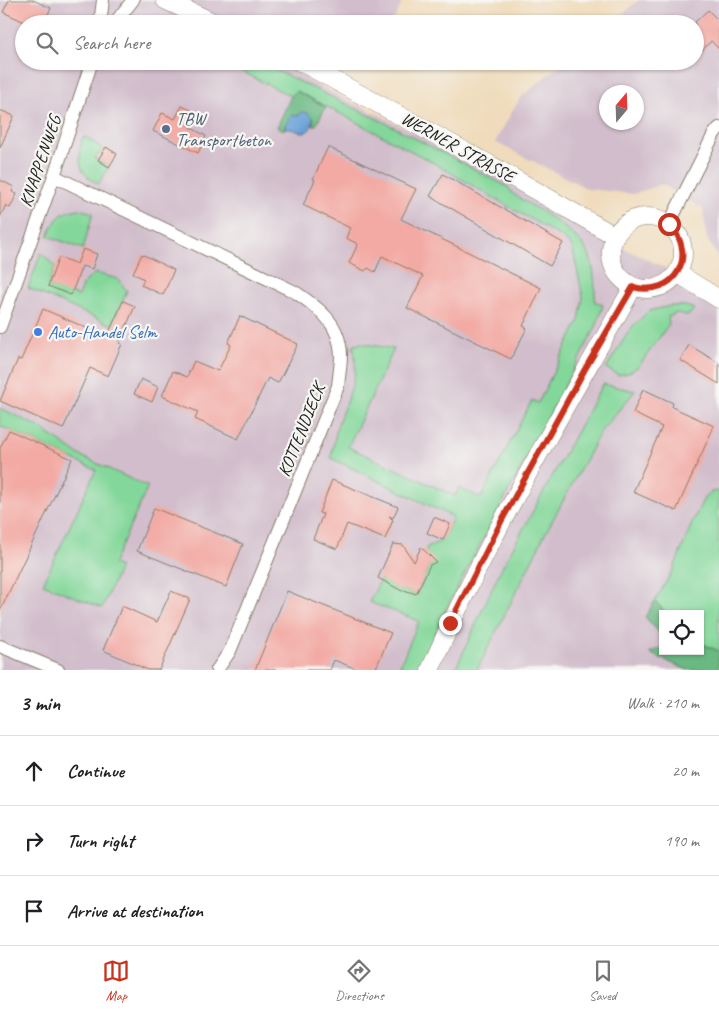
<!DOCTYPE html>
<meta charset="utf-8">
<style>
body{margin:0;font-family:Caveat,sans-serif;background:#f2f2f2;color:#202124}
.controls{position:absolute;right:15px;bottom:15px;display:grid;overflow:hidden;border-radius:0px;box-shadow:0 1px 4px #0004}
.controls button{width:45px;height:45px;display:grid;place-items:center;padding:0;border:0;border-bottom:1px solid #e0e0e0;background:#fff;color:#202124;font:25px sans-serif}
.compass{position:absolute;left:599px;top:85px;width:45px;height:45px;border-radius:50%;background:#fff;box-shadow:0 1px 4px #0004;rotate:19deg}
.stop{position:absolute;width:15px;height:15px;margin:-11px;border:4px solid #c8321e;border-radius:50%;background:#fff}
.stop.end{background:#c8321e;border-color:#fff;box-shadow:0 1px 5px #0008}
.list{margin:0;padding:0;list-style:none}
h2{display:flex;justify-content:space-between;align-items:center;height:65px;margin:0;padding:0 20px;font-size:21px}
h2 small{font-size:16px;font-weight:400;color:#757577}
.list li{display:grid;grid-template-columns:32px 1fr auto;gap:15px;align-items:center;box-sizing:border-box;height:70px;padding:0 20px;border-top:1px solid #e0e0e0}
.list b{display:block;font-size:19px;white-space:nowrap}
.list em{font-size:16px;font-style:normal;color:#757577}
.icon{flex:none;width:28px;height:28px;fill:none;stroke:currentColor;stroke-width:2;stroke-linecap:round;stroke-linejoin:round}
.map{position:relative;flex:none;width:719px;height:670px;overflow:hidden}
.search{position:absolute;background:#fff;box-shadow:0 1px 4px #0004;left:15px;right:15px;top:15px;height:55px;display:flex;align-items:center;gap:12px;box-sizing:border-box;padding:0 18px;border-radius:28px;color:#757577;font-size:19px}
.sheet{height:275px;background:#fff}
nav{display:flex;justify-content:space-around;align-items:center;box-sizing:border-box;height:70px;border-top:1px solid #e0e0e0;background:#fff;font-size:14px;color:#757577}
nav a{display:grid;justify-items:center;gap:2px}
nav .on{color:#c8321e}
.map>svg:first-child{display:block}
.industrial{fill:#d1bdcb;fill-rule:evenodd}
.green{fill:#83d79a;stroke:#507a5b}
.forest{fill:#6ab882;stroke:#436a4f}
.water{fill:#6ba1d8;stroke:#445e7a}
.building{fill:#f3aaa4}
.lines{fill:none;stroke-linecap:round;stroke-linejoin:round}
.street-casing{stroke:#867c6c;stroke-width:14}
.secondary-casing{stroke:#867c6c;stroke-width:19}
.street{stroke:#fff;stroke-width:12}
.secondary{stroke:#fff;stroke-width:18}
.route{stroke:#c8321e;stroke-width:6}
.service-dot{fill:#5c6f8a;stroke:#f6f6f2;stroke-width:2}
.shop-dot{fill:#3f7fe0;stroke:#f6f6f2;stroke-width:2}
.labels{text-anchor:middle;stroke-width:4.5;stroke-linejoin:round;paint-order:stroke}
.service-label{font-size:18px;fill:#4e5e75;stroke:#f6f6f2;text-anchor:start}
.street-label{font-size:18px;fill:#1c1c1c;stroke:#f6f6f2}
.shop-label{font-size:18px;fill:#366cbe;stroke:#f6f6f2;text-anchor:start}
</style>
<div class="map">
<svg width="719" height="670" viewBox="0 0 719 670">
<rect width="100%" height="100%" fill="#f6f6f2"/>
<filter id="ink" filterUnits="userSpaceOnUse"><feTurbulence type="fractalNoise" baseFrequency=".02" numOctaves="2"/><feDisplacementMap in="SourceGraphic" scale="10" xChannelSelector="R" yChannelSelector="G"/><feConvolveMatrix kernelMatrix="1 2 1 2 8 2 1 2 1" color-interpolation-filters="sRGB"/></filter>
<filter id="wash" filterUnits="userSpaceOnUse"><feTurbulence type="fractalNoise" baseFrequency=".0096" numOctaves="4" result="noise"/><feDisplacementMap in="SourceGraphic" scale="20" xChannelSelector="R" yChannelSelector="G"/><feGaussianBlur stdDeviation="1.12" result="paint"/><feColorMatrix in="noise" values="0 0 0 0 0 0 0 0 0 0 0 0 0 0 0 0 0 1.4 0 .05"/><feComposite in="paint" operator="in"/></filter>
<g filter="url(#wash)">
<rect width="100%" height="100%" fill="#f0dcbc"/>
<path class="industrial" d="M0,0H403L392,24H24V61H314L307,80L457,153L606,240L682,276L719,298V670H0ZM663,614H700V651H663Z
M639,0H719V259L707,239L703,209L662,184L633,194L588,189L495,142L520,98L565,61H695V24H610ZM606,92H636V122H606Z"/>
<path class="green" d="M220,61H257L394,127L508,187L513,194C535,208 581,232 590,257C595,272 595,287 595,302L603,305L596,327L447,607L419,670H398L419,621L369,602L381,579L402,591L404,590L416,594L430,565L424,556L427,547L443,540L453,517L331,458C333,448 335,437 337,427C346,397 361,379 353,346L361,343L394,349L348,447L455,496L459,488L481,498L532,400L538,403L579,321L583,297L572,246L563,238L432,162L297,91L291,96Z
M86,137L104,150L102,154L99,153L95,159L109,167L98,184C95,181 88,178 85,174C77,164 80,149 82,138Z
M79,209L93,213L83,249L48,236C56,218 60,212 79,209Z
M41,253L55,266L48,286L79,296L82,285L95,273L118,279L127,291L112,325L28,288Z
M670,306H686L694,309L688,316L677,313L668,317L669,324L639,366L628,373L618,375L606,368L631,328L649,311Z
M603,384L635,391L601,431L544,536L477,670H455L500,571Z
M0,408L39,427L79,455L148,487L113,564L120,567L102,608L43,584L96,470L0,426Z
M719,491V651L700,643V614H667L655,601L674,568L692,523L704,498L711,492Z"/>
<path class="forest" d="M296,91L326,107L316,125L313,126V118L299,116L285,125L284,130L277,127L291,96Z
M655,601L667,614H663V645L658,631L645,617Z
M700,643L719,651V670H687L649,653L663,647V651H700Z"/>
<path class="water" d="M301,112L308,113L313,118C311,140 299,130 285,128V125L292,115L299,116Z"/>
<g id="blocks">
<path class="building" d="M9,0H33L51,8L48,14L69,24H29L3,12Z
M708,10L719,21V49L711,41L695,58V22Z
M182,106L195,112L188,126L206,136L198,153L153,131L162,113L175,119Z
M0,110L14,116L0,148Z
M106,147L117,154L109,167L98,160Z
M328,147L416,189L401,219L541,288L523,326L527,328L511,359L407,308L423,276L382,256L375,272L368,268L365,271L349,263L358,244L346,238L350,228L303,205L315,180L313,179Z
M443,174L563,243L550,266L430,196Z
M0,180L14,187L12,192L17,194L10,208L6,205L0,217Z
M83,249L97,254L92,269L82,266L71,295L48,286L59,257L77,264Z
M142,254L174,270L163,295L141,285L144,279L133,273Z
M123,301L135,306L119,343L122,344L108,376L90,368L63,429L0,401L18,359L21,360L43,309L107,337Z
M240,316L298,344L278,383L268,378L238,439L195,419L198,412L162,396L173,371L187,377L194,361L218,371L231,345L228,343Z
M689,345L719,363V384L680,360Z
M141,379L158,387L152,402L134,394Z
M643,389L673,403L672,407L714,426L676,511L633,492L662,427L633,413Z
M9,430L72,459L0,611V448Z
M332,480L398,507L393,518L389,516L393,520L385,539L347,524L337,549L313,539L323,514L319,513Z
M154,508L243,544L226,587L137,551Z
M434,517L450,524L443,540L427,533Z
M393,544L403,545L414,562L421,547L436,562L430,565L416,594L404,590L402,591L378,578Z
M171,591L190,599L159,670H148L103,650L122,606L157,622Z
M287,591L391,633L375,670H359L334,660L330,670H255Z"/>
</g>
</g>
<g filter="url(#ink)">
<use href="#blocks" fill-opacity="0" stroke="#867c6c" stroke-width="1"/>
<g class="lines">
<defs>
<path id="street" d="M100,24L103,0
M114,24L133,0
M54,176L295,292C319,308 340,323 341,355C341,365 339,376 338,386L230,651L217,670
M669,224L714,134L719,128
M0,327L54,176L92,61
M0,646L58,670"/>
<path id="secondary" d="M165,0L217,24
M299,61L489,164L615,236
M611 253a36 36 0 1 1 72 0a36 36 0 1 1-72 0Z
M677,273L719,299
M430,670C488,537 562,413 633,287"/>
</defs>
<use href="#street" class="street-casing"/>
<use href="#secondary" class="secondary-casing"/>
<use href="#street" class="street"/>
<use href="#secondary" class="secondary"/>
</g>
</g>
<g class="lines" filter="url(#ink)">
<path class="route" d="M450,623L502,520L585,369L633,287C675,298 699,255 669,224"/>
</g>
<circle class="service-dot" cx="166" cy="129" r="5"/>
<circle class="shop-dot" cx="38" cy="332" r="5"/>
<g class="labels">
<g class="service-label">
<text x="176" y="125">TBW<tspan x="176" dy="21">Transportbeton</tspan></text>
</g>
<g class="street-label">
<text transform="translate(458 147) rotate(29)" y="6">WERNER STRASSE</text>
<text transform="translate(40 161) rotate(-71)" y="6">KNAPPENWEG</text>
<text transform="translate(301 430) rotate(-68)" y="6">KOTTENDIECK</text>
</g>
<g class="shop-label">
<text x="48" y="338">Auto-Handel Selm</text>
</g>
</g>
</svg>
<div class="controls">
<button><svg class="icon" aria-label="locate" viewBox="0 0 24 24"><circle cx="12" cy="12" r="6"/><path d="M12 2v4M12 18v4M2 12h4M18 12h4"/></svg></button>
</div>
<svg class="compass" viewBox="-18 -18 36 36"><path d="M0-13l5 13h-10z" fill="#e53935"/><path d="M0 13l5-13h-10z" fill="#757577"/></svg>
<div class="stop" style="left:669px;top:224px"></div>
<div class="stop end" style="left:450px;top:623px"></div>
<div class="search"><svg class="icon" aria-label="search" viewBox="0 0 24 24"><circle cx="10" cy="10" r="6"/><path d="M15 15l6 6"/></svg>Search here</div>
</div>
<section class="sheet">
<h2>3 min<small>Walk · 210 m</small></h2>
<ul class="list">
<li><svg class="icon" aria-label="ahead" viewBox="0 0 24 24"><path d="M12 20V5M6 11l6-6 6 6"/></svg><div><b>Continue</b></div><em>20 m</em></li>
<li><svg class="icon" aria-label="right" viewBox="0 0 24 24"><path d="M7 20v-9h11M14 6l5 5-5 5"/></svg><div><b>Turn right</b></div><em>190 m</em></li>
<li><svg class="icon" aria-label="arrive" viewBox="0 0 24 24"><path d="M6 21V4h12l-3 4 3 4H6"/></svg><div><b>Arrive at destination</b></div></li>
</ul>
</section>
<nav>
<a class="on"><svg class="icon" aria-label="map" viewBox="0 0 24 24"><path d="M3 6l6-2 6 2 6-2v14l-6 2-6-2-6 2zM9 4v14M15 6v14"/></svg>Map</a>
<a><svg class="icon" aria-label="directions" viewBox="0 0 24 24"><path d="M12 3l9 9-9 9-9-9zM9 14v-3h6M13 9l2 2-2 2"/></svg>Directions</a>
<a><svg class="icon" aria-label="saved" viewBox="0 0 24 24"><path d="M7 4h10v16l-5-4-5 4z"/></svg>Saved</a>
</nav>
